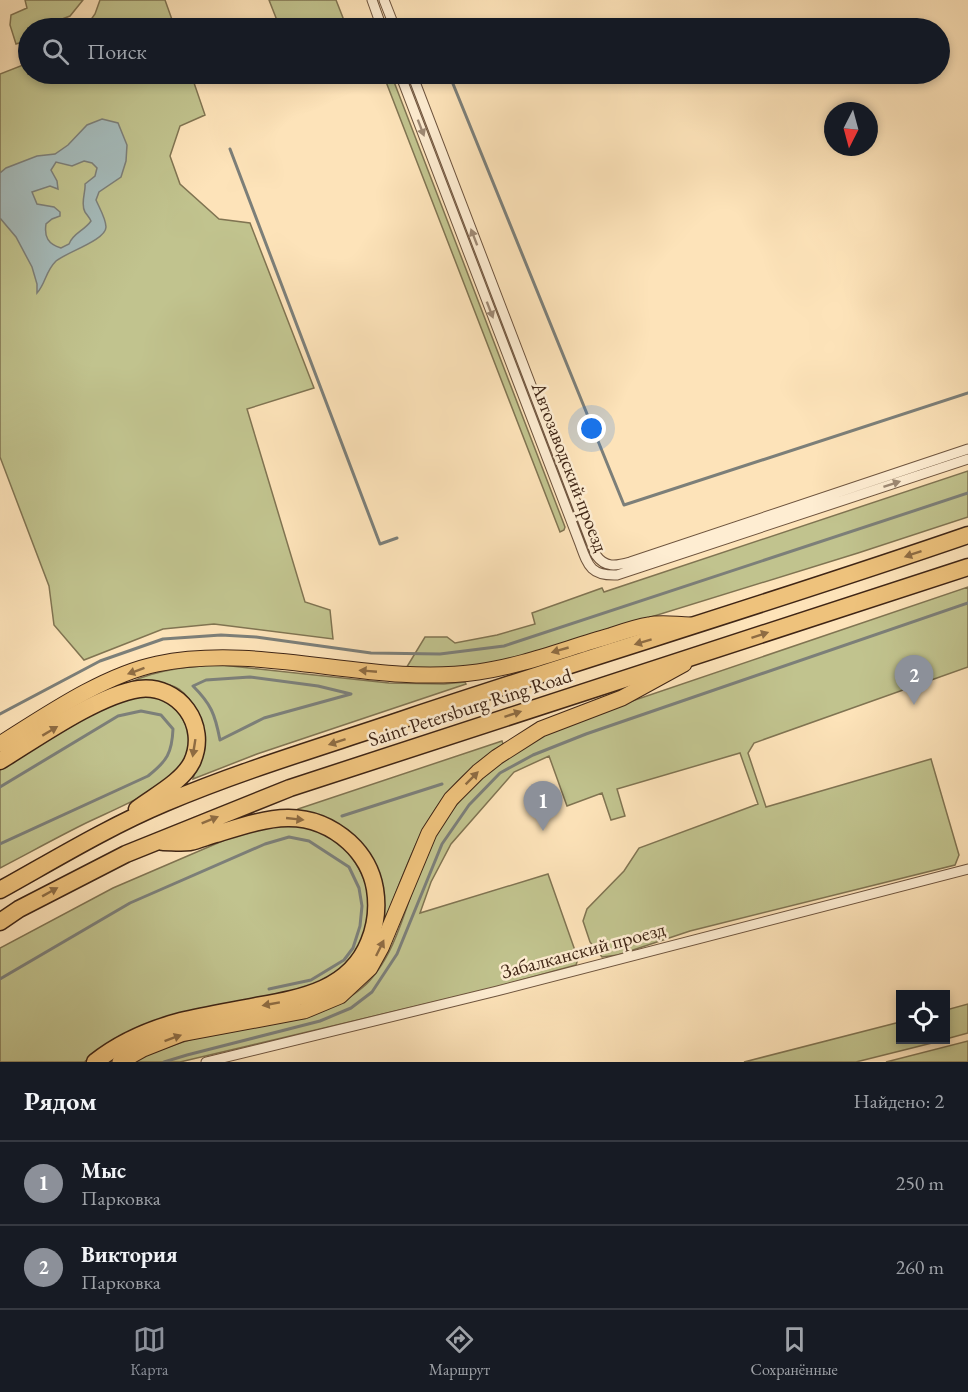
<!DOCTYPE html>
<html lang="ru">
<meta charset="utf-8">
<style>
body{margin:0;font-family:"EB Garamond",serif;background:#20242c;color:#f1f3f6}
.controls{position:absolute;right:18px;bottom:18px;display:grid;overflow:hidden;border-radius:0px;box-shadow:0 3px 9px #0003}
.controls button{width:54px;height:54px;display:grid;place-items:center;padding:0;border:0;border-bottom:2px solid #363941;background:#171b24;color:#f1f3f6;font:30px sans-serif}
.compass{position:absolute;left:824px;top:102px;width:54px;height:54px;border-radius:50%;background:#171b24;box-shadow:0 3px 9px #0003;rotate:186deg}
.you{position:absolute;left:592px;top:429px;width:21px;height:21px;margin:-15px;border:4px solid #fff;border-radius:50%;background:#1a73e8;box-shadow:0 0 0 9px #1a73e833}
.badge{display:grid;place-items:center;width:39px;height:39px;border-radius:50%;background:#8c9099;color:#fff;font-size:20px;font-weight:700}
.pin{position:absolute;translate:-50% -50px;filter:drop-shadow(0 2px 3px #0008)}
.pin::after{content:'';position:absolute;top:32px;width:21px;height:18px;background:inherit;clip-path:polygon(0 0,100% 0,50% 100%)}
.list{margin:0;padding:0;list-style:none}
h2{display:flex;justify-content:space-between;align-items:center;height:78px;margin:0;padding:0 24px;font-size:26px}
h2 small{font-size:20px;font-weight:400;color:#9ea1a6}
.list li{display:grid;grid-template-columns:39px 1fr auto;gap:18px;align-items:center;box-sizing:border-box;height:84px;padding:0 24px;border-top:2px solid #363941}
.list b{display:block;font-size:22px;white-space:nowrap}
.list p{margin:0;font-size:20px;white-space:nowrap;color:#9ea1a6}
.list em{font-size:20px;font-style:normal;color:#9ea1a6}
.icon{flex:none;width:33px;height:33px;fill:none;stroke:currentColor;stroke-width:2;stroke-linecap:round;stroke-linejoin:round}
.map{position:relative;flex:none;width:968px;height:1062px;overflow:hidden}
.search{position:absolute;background:#171b24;box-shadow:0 3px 9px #0003;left:18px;right:18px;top:18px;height:66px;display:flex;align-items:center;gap:15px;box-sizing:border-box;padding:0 21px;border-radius:33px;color:#9ea1a6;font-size:22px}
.sheet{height:246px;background:#171b24}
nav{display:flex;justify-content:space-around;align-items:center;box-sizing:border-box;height:84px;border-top:2px solid #363941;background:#171b24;font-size:16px;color:#9ea1a6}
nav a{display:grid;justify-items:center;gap:3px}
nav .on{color:#8c9099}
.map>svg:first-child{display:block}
.green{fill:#c1c38e;stroke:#807452;stroke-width:1.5}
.water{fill:#a5bbbb;stroke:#7c7f79;stroke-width:1.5;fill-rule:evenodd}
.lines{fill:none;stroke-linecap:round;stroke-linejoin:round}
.stream{stroke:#7c7f79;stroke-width:3}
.street-casing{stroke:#6e543e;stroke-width:11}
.primary-casing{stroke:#3f2515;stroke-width:17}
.highway-casing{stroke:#3f2515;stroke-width:19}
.street{stroke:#feedd2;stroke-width:9}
.primary{stroke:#eec27c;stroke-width:15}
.highway{stroke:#eec27c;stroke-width:16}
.oneway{fill:#9e8974}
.oneway2{fill:#8e6c43}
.labels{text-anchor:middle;stroke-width:5;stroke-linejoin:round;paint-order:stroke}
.street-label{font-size:20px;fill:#3f2515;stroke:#feedd2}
</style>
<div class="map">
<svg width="968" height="1062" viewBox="0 0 968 1062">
<rect width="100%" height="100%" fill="#fde3b9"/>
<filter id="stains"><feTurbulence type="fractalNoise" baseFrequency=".00333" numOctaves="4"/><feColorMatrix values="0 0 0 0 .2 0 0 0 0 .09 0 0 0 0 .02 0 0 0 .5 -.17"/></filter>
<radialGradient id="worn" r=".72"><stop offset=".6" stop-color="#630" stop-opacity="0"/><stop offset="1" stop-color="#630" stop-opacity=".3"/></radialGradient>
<path class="green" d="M25,0H83L70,16L57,21L46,28H28V40L16,44L10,25L11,15L27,8Z
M100,0H165L175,28H85L95,14Z
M269,0H336L347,28H280Z
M28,63V74H191L205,115L180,126L170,156L180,184L219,219L250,223L314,388L247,409L305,602L330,610L333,639L214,624L163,629L84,660L54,625L49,586L0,457V74Z
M383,74H391L565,527L564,530L560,532Z
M968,471V517L858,553L528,655L470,667L405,670L425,637H447L455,643L497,635L535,624L532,613L602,588L604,592Z
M968,587V667L754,743L748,753L766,807L931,759L959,855L955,865L690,931L618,955L602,957L590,942L583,921L587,909L624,871L639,848L758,804L740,753L617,789L625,816L611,820L602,793L567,806L549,756L514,772L451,844L431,882L420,913L548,874L578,959L576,965L489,989L180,1062H129C156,1051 182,1041 211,1034C261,1024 322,1022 362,988C393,962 406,908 419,871C444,797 509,748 579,719Z
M222,665L389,683L444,684L465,682L466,684L257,754L193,779C195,769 203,759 205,748C207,729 195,700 179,689C167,681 147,682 133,685L131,682C159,669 191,666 222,665Z
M151,696C169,701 180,710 187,728C192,740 189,757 182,767C163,791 110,811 82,825C54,839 27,854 0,868V768L94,713L125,699Z
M502,741L503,744C490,755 476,764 463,776C424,812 406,867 387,916L384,915V893L380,877L299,812L298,809Z
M302,825C312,829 323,832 332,838C347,848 359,866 365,882C373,903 365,945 350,962C339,974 327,980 312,987L121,1037L84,1062H0V948L113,888L234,836L262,826Z
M968,1004V1033L946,1039V1010Z
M900,1022V1040H944L856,1062H744Z
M968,1041V1062H886Z"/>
<path class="water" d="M102,119L118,123L127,145L126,161L121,177L99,192L96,200C99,207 106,219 106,227C106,240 67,252 56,261C45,272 46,283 37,293V284L32,267L16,237L0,218V173L6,168L37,156L55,154L68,145L87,125ZM84,161L92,163L97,168L95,176L85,184C86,192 80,204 85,212C87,215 89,217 91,221C84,231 73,233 69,244L61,248C48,244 44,237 46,224L52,219L60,216V212L54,207L37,204L32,192L50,186L58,189L57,181L51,170L56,162L72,166Z"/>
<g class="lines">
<path class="stream" d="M449,74L624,505L968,393
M230,149L380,544L397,538
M250,677L318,686L351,694L264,718L220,740C215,714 211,704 193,686L206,680Z
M0,714L100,661L163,639L221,635L256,637L371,653L440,654L504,646L968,493
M0,787L118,716L141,711L161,715L173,729C172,753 167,761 148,776L0,844
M342,816L442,784
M0,979L130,903L265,844L289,837L309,841L349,867L359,888L362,906L360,926L353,948L344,960L311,980L269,989
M164,1062L187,1055L320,1021L351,1008L372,992L397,954L442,844L469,805L500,773L533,755L586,734L968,603"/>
<defs>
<path id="street" d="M372,0L382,28
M384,0L395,28
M400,74L580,544C588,566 591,576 617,575L968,459
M412,74L596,555C605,568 616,566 630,562L968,449
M206,1062L497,991L968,869"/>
<path id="primary" d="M0,744C46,715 104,675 157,664C264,642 371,687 478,672C522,666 567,648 610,636C622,632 636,627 649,625C662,622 677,625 690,625
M120,1062L143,1049L181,1034L304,1011L340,996L370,968L381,948L429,833L451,799L478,772L497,757L541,729L622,698L684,664"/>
<path id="highway" d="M0,761C36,739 98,695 139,689C179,684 209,725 192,762C182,782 154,796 137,809
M0,890C54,860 108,827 165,803C245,769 328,745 410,717C596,655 783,599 968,535
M0,922L19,909L126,854L290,788L968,567
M95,1062C119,1043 151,1029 181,1021C205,1015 231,1011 256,1006C301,998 350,990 369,942C376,925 378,908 375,889C372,871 362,854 349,842C306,804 265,819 216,834C208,836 199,840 190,842C182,843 171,842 163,842"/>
</defs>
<use href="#street" class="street-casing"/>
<use href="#primary" class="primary-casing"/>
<use href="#highway" class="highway-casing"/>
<use href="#street" class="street"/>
<use href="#primary" class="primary"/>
<use href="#highway" class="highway"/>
</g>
<defs><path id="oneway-solid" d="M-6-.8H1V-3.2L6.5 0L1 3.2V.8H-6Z" transform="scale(1.5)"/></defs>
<g class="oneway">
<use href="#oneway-solid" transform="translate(421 128) rotate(69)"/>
<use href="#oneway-solid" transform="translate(474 237) rotate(-111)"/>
<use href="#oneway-solid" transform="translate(490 310) rotate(69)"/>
<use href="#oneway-solid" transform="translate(892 484) rotate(-18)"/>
</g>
<g class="oneway2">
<use href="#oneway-solid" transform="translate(913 554) rotate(161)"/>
<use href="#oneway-solid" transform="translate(760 635) rotate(-18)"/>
<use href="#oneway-solid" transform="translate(643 642) rotate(163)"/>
<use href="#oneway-solid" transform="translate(560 650) rotate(164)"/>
<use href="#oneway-solid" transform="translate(136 671) rotate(160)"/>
<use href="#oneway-solid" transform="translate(368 671) rotate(-175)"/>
<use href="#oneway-solid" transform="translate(513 714) rotate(-18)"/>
<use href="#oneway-solid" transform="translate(50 731) rotate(-31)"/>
<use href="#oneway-solid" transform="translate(337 742) rotate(162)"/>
<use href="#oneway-solid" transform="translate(194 748) rotate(99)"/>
<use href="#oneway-solid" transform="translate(472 778) rotate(-45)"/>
<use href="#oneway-solid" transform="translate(295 819) rotate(6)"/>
<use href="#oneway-solid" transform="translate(210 820) rotate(-22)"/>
<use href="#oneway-solid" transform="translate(50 892) rotate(-29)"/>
<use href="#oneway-solid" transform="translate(380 948) rotate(-64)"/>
<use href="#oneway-solid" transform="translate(271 1004) rotate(170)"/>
<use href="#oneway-solid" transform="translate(173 1038) rotate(-20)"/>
</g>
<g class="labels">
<g class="street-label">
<text transform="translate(570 467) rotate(69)" y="7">Автозаводский проезд</text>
<text transform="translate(470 707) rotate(-18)" y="7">Saint Petersburg Ring Road</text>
<text transform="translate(583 950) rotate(-15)" y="7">Забалканский проезд</text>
</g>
</g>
<rect width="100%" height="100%" filter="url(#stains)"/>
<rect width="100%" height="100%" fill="url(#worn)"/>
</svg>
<div class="controls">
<button><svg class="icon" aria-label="locate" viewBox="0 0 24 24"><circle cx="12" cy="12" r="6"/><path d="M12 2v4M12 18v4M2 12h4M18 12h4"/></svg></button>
</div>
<svg class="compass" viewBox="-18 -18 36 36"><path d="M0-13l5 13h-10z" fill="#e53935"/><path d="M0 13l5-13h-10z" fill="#9ea1a6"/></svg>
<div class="you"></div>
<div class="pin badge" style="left:543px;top:831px">1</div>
<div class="pin badge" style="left:914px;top:705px">2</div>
<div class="search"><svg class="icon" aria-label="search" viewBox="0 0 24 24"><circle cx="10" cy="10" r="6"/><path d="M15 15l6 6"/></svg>Поиск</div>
</div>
<section class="sheet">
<h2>Рядом<small>Найдено: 2</small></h2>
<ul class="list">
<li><span class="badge">1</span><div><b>Мыс</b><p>Парковка</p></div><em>250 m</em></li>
<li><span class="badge">2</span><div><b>Виктория</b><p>Парковка</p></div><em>260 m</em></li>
</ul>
</section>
<nav>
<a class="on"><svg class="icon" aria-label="map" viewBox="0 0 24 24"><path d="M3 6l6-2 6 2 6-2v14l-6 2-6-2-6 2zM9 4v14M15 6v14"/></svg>Карта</a>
<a><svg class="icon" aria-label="directions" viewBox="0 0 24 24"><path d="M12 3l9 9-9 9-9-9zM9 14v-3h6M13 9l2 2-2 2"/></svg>Маршрут</a>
<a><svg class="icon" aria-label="saved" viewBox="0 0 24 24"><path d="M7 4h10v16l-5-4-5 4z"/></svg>Сохранённые</a>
</nav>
